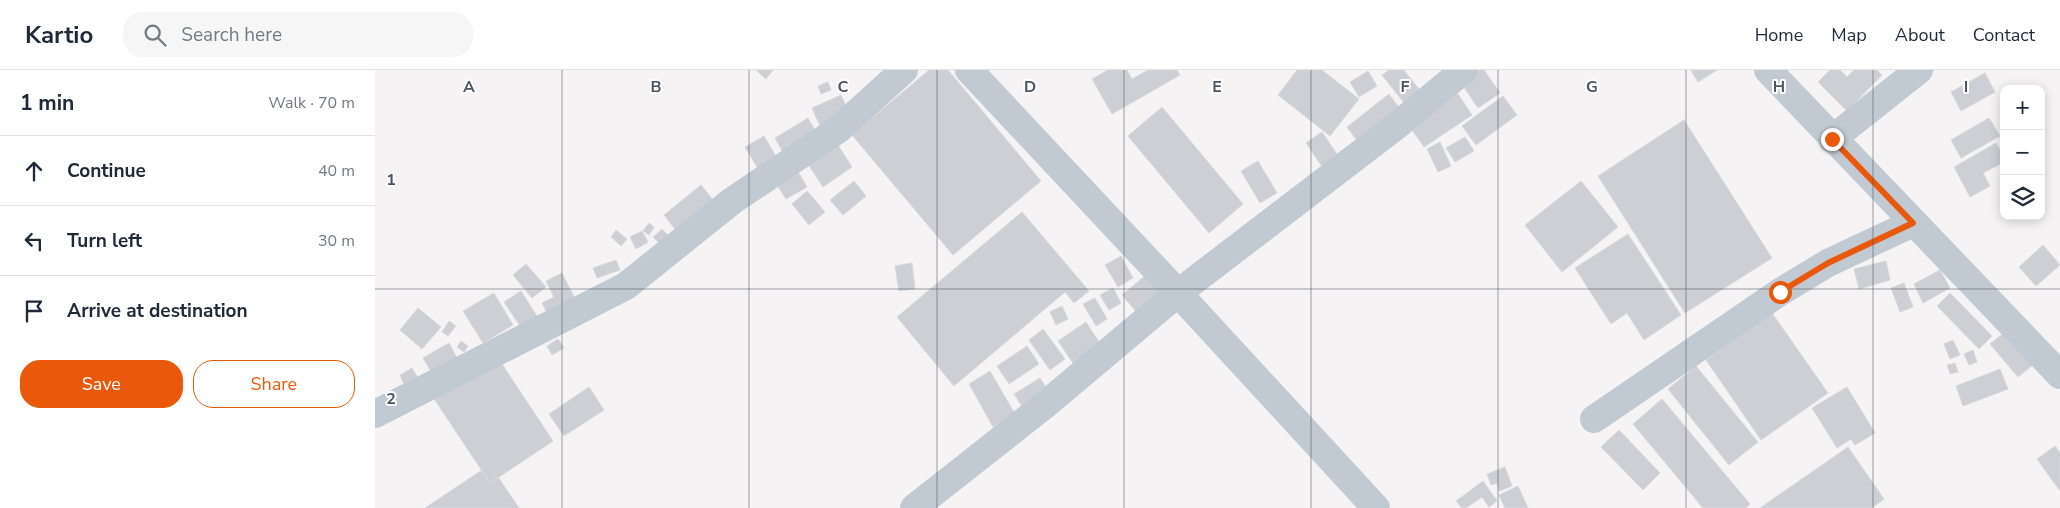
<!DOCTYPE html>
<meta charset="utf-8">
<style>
body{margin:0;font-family:"Nunito Sans",sans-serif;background:#f6f6f7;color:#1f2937}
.controls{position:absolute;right:15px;top:15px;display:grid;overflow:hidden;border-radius:10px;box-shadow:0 2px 12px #0003}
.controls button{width:45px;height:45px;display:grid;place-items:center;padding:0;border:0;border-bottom:1px solid #e0e1e3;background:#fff;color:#1f2937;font:25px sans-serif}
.stop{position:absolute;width:15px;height:15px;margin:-11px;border:4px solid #ea580c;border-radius:50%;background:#fff}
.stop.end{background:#ea580c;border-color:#fff;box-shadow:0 1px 5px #0008}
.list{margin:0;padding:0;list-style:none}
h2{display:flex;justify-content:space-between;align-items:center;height:65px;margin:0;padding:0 20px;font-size:21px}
h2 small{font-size:16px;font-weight:400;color:#747a83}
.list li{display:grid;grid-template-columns:32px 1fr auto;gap:15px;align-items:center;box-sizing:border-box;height:70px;padding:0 20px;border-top:1px solid #e0e1e3}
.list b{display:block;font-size:19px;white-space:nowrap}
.list em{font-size:16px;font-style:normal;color:#747a83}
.actions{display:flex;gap:10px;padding:15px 20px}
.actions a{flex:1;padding:11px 0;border:1px solid #ea580c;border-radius:20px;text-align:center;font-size:18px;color:#ea580c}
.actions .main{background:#ea580c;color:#fff}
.icon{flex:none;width:28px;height:28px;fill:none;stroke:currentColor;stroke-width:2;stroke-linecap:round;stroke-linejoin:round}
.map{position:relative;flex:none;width:1685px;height:438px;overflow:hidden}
header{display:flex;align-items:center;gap:30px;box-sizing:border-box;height:70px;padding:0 25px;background:#fff;border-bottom:1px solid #e0e1e3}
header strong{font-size:24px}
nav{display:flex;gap:28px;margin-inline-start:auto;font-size:18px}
.search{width:350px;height:45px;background:#f6f6f7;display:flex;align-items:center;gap:12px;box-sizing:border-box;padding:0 18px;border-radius:20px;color:#747a83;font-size:19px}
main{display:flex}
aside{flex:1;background:#fff}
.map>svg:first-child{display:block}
.building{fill:#cdcfd5;stroke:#d7d9de}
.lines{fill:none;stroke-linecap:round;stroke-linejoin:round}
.minor{stroke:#c1cad2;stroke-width:28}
.route{stroke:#ea580c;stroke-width:6}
.grid{fill:none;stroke:#4a5661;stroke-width:1;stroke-opacity:0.55}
.grid-label{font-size:16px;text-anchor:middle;font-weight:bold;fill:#4a5661;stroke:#fff;stroke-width:4;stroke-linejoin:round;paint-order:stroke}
</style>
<header>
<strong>Kartio</strong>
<div class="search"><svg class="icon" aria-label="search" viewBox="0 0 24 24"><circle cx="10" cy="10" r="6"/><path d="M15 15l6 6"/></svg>Search here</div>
<nav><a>Home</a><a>Map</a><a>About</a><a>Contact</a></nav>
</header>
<main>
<aside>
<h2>1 min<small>Walk · 70 m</small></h2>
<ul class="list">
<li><svg class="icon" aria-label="ahead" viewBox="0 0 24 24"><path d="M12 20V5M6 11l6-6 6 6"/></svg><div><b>Continue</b></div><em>40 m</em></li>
<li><svg class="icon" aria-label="left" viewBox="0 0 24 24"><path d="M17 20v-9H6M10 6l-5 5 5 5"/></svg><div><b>Turn left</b></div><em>30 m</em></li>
<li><svg class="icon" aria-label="arrive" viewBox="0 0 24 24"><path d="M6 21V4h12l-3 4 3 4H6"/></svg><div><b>Arrive at destination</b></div></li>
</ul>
<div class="actions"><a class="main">Save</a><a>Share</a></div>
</aside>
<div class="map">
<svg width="1685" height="438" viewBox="0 0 1685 438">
<rect width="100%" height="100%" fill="#f5f3f3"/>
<path class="building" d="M381,0H398L391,9Z
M554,0H573L666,111L578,185L477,65Z
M733,0H752L757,9L773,0H802L805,5L737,44L717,9Z
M922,0H947L984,29L955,66L903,25Z
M1014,0H1029L1046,22L1030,34L1007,5Z
M1104,0H1109L1125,23L1103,38L1086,13Z
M1316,0H1342L1323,12Z
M1455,0H1465L1472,7L1479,0H1502L1507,5L1472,41L1443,12Z
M993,1L1002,16L984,27L975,12Z
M1610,3L1620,22L1586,41L1576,22Z
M453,12L456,20L446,24L443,16Z
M1014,24L1028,43L986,76L972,57Z
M1083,24L1097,45L1049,77L1035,57Z
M466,25L474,43L445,56L437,38Z
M1128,26L1142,45L1101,75L1087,56Z
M787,37L868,134L834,163L753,66Z
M433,48L443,66L410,86L400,68Z
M1614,48L1625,66L1586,88L1576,70Z
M1309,50L1397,188L1310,243L1223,106Z
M947,62L964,87L948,98L931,73Z
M389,66L403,90L385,102L370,77Z
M1090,67L1099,81L1080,92L1071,78Z
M1065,72L1076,96L1063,102L1052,79Z
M1621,73L1629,86V92L1608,103L1615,116L1595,127L1579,97Z
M463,75L477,97L448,117L433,94Z
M883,91L902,123L885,133L866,101Z
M422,100L432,117L411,129L401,113Z
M479,111L491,126L468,145L455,130Z
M1206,111L1243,157L1187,202L1150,155Z
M326,115L343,136L306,167L289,145Z
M432,121L450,142L434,155L417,134Z
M647,142L714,221L699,233L690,222L579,316L522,247Z
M274,153L279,157L274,165L268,161Z
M287,159L295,167L286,175L278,167Z
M241,160L252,169L246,176L236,167Z
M267,161L273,172L261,179L255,167Z
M1253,164L1306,245L1269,270L1252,243L1236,254L1200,198Z
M1668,175L1685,195L1661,216L1644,197Z
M746,186L758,208L743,217L730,195Z
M241,190L245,200L222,208L218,198Z
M1511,191L1515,210L1484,219L1479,199Z
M537,193L540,219L524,221L520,196Z
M151,194L171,217L157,228L138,205Z
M1565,200L1575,218L1548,233L1539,214Z
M187,203L200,229L172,243L167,233L179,227L171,211Z
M771,205L787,225L764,245L747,225Z
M1529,213L1538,237L1525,242L1516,218Z
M738,218L746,233L734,240L725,225Z
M146,221L163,248L147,259L129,232Z
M119,223L138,255L108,273L88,241Z
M1575,223L1617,266L1604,279L1562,236Z
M720,228L732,249L721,256L708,234Z
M687,236L693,249L681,255L675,242Z
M43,238L66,257L47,279L25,260Z
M1397,243L1453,323L1386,370L1331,290Z
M74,251L81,256L73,266L67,262Z
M711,252L726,275L698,293L683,271Z
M668,259L690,289L675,300L654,270Z
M1631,261L1659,294L1643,307L1615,274Z
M183,269L189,278L177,285L172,276Z
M1578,270L1585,285L1575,289L1569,274Z
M86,271L93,276L89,282L82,277Z
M74,273L83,290L58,305L48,288Z
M652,276L664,294L634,314L622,296Z
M1598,280L1602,292L1594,295L1589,284Z
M121,285L178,371L115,413L58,327Z
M1580,293L1583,302L1575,304L1572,295Z
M1321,296L1383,372L1354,395L1293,319Z
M37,298L43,308L29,315L25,305Z
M1625,299L1633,319L1588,336L1581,316Z
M615,301L640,344L618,357L594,314Z
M665,308L676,325L650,341L639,324Z
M214,317L229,340L189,366L174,344Z
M1472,317L1500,363L1480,375L1476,369L1462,378L1437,338Z
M1287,329L1375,434L1371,438H1328L1258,354Z
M1244,360L1285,403L1268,420L1226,377Z
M1680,376L1685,383V421L1662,389Z
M1473,377L1509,429L1497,438H1385Z
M1130,397L1137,416L1124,421L1122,413L1116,415L1112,404Z
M107,400L115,413L123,407L144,438H50Z
M1108,411L1122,431L1114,437L1107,427L1091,438H1087L1081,431Z
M1143,416L1153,438H1130L1124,425Z"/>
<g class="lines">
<path class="minor" d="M594,0L803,223L1001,438
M1393,0L1685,305
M1457,69L1544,0
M0,344L251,216L357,131L464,59L529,0
M1219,349L1405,222L1453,193L1538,153
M539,438L671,334L803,223L1020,57L1089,0"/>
</g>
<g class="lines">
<path class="route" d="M1405,222L1453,193L1538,153L1457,69"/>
</g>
<path class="grid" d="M187,0V438M374,0V438M562,0V438M749,0V438M936,0V438M1123,0V438M1311,0V438M1498,0V438M0,219H1685"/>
<g class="grid-label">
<text x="94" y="22">A</text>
<text x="281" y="22">B</text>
<text x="468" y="22">C</text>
<text x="655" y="22">D</text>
<text x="842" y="22">E</text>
<text x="1030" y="22">F</text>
<text x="1217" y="22">G</text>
<text x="1404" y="22">H</text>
<text x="1591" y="22">I</text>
<text x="16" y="115">1</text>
<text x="16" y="334">2</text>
</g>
</svg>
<div class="controls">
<button>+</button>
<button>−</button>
<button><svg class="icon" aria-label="layers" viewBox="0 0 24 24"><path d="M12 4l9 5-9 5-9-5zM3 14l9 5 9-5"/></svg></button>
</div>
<div class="stop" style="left:1405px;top:222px"></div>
<div class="stop end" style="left:1457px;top:69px"></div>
</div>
</main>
